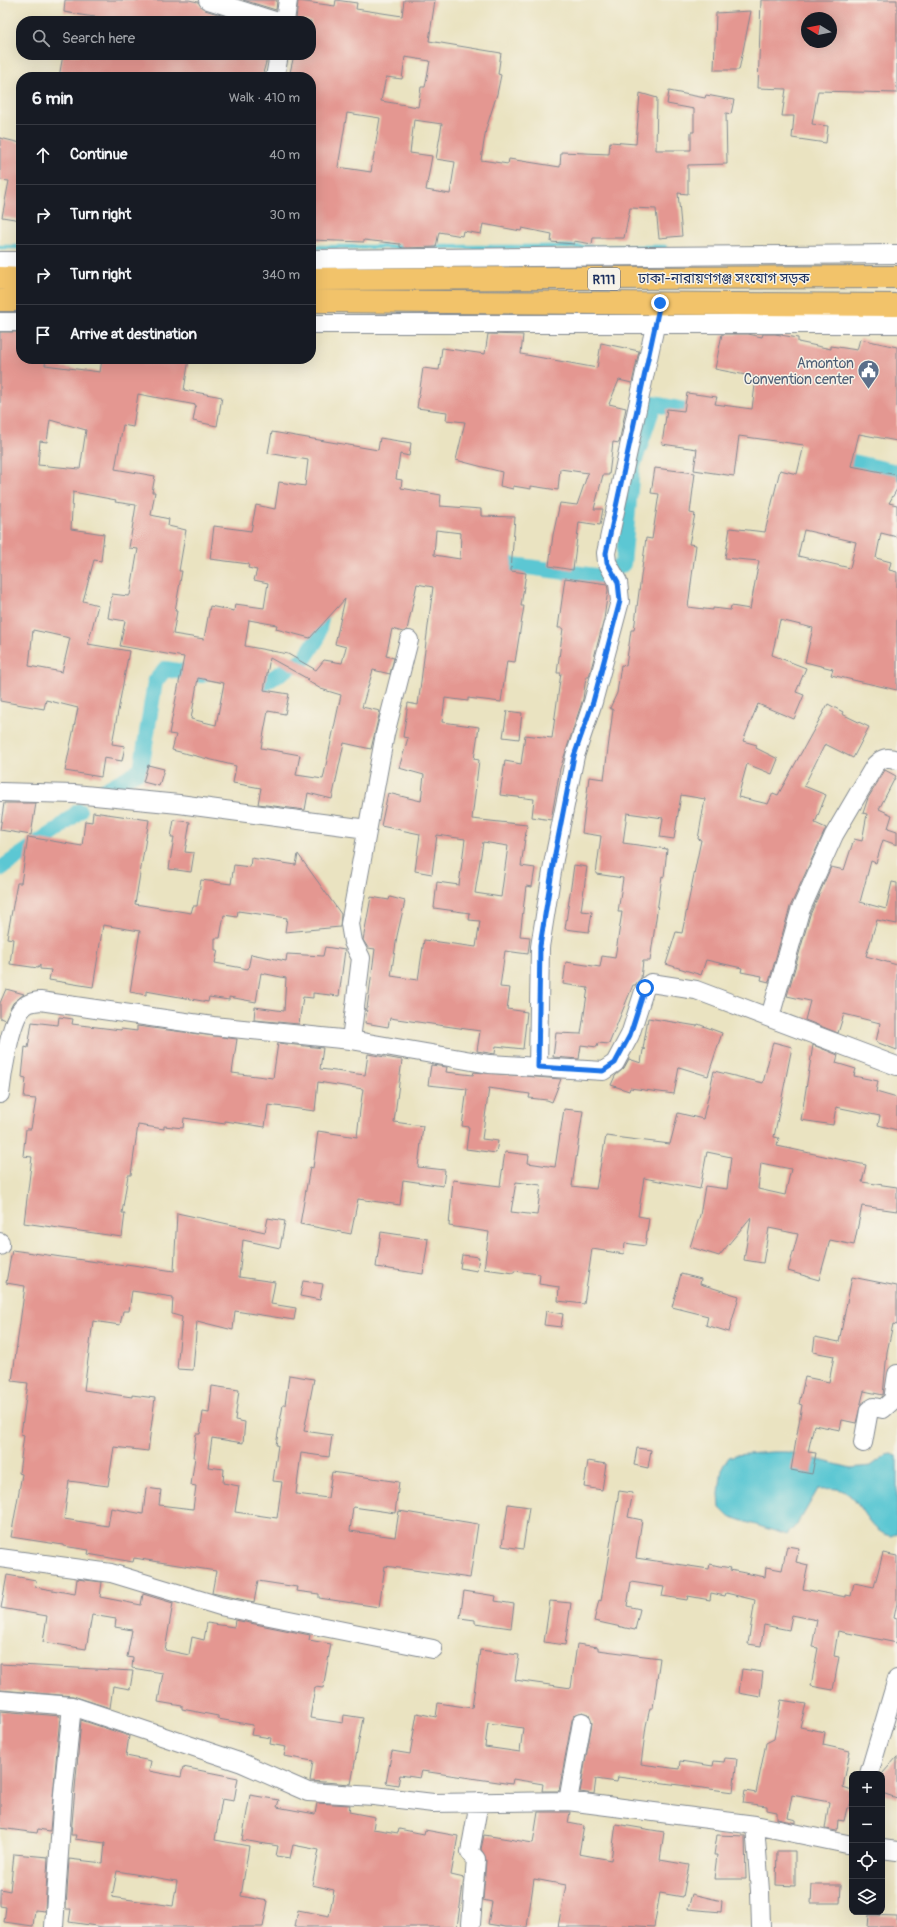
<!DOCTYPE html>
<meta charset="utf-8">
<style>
body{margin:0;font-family:Pangolin,"Noto Sans Bengali",sans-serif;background:#242831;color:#f1f3f6}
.controls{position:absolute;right:12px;bottom:12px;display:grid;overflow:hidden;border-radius:8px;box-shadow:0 4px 16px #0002}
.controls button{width:36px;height:36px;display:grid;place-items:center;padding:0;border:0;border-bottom:1px solid #363941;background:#171b24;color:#f1f3f6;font:20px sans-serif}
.compass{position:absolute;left:801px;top:12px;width:36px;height:36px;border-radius:50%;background:#171b24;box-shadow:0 4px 16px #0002;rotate:280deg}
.stop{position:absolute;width:12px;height:12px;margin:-9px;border:3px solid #1a73e8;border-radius:50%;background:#fff}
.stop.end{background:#1a73e8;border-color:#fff;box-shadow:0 1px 4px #0008}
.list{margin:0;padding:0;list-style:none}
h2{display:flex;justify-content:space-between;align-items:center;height:52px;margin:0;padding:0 16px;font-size:17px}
h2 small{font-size:13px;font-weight:400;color:#9ea1a6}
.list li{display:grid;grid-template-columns:26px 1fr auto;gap:12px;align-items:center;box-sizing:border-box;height:60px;padding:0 16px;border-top:1px solid #363941}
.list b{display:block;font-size:15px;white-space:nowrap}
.list em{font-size:13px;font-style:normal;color:#9ea1a6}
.icon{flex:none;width:22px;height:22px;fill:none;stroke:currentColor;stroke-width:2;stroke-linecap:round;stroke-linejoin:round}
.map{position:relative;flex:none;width:897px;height:1927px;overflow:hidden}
.search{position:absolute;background:#171b24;box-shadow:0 4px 16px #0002;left:16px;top:16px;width:300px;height:44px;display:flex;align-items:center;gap:10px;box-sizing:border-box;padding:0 14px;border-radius:16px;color:#9ea1a6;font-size:15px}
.panel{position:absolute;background:#171b24;box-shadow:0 4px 16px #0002;left:16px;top:72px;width:300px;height:292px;border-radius:16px}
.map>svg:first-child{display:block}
.water{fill:#5bc7d3;stroke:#3b7b98}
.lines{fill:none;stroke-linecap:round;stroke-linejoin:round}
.stream{stroke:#5bc7d3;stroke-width:4.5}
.canal{stroke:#5bc7d3;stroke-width:16}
.building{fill:#e49791;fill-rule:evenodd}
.minor-casing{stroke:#828990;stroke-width:20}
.major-casing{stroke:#828990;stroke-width:24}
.minor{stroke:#fff;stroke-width:18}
.major{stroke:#f2c36a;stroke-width:22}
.route{stroke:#1a73e8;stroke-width:5}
.labels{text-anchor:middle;stroke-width:3;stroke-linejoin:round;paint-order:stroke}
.shield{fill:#f7f3e8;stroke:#5d6a87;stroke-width:1}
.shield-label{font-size:13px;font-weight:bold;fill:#1b2f5e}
.street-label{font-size:14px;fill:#1b2f5e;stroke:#f7f3e8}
.service-label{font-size:14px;fill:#4e5e75;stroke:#f7f3e8;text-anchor:end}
</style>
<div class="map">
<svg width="897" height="1927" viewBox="0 0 897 1927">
<rect width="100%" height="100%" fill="#f7f3e8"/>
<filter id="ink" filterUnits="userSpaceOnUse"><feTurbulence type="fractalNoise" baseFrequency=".025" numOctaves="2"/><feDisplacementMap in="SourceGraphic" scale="8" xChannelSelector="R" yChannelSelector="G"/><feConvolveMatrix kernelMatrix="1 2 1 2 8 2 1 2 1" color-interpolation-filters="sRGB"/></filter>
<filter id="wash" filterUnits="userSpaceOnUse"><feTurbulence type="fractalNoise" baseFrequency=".012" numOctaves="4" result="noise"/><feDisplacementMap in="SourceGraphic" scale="16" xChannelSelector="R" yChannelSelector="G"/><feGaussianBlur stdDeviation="0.9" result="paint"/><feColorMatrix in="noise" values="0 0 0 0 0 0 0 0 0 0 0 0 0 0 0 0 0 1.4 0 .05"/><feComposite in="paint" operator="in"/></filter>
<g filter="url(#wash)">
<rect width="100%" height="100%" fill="#eae3c1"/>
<path class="water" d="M772,1452H787L851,1468L871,1466L886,1455L891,1454L897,1456V1533L891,1536C864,1531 861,1493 837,1489C831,1488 824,1489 818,1489L799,1522L787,1535L728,1516L720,1508L719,1494L721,1475L723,1466L729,1457L735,1455Z"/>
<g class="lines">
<path class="stream" d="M0,247H21
M311,247H405
M430,247H665"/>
<path class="canal" d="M833,453L853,462L897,472
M491,562L603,577L623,564L632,469L654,404L706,414
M246,684L258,687L305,658L317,639L323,607
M101,792L141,770L155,682L165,669L202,675
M0,869L56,831L79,811"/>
</g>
<g id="blocks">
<path class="building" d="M65,0H189L198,2L205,10L240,21H133L87,16L64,12Z
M243,0H277L276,10Z
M336,0L357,3L356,9L402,16L404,0H435L429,41L501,53L498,74L501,75L497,94L486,129L481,160L508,164L509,159L560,167L561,152L609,154L610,142L636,144L640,93L657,98L656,150H691V132H694V109L667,104L669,91L705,98L706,95L734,100L731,114L726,113L727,164L688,165V194L678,193L682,236L659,238L656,209L630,208L624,238H593L592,244L574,241V244L551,242L552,234L522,228L521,231L483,224L481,234L463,231L462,236L439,232L436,247L403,248L400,247V244L364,240V242L311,240V77H289L294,55H311V21L296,19L298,1L335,6ZM405,57L430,61L425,87H421L418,107L381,101L386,77L402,79ZM347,113L380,118L371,172L338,167ZM414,120L442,124L436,159L455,162L450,194L426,190L432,156L410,153Z
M761,0H897V93L818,91L812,124L828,126L826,143L792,138L794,116H782L786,89L758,88ZM807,18H831V42H807Z
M751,11L739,70H714L716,13Z
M63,55H268L262,77H59Z
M0,138L21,143V220L2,217L9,181L0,180Z
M0,332H21V359H46L45,365L100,372L102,359H189L184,390L222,397L217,426L193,421L196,405L138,394L133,427L123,425L115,469L155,476L152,492H155L151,515L169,519L168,526L186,530L179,571H182L175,611H177L173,634L204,639L210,606L234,611L235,604L264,608L268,583L254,580L257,570L248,568L249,564L210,559L214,526L251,531L256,505L275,509L279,482L305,486L308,460L268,453L272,432L378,450L380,438L411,443L409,456L400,454L396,479L402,480L401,488L441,495L440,506L481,509V516L515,517L511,571L526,573L521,606H524L515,662L507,661L501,702L468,698V701L445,698L442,722L479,727L474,759L479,760L472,819L527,825L521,866L535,868L532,887L526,886L520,936L530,937L528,954L505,951L500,987L510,988L507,1009L527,1012L523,1049L496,1046L495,1054L477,1051L480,1031L390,1018L388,1027L365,1023L375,949L368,948L363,940L371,897L389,900L390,897L405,901L397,936L391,976L418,980L424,940L476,947L480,921L469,920L470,913L434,908L437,882L459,885L465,839L437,835L432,874L415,871L420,834L381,826L388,793L421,801L424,775L399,768L408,738L403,737L408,703L418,705L433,587L417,584L407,630L403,632L392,629L386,656L394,658L390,674L373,670L362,707L380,711L371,749L344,743L332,799L308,793L305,810L258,804L261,788L233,783L236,766L172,750L176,735L169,734L184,657L120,646L125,621L108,618L112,594L128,596L130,595L138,549L129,548L136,505L115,502L116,500L73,492L71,529L104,534L101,561L94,560L83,601L98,605L88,644L129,651L112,744L125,746L122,761L104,758L101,777L65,771L78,708L46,700L44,709L0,701ZM50,420L86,430L80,469L38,465L40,441L47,442ZM436,530L461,533L460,559L434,555ZM345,599L335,644L346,647L342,663L324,660L316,670L288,654L245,646L249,620L277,625L276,629L310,638ZM33,630L70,638L62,672L29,666ZM270,658L308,679L306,680L321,689L341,695L323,779L296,775L300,755L261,748L268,711L285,714L289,694L264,690ZM198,678L224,683L216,725L191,719ZM483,842L508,846L501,897L475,893Z
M488,334L523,335L521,354L597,368L601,343L639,351L632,383L619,380L609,404L626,408L619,443L613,442L609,475H603L594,509H603L600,525L579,522L573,570L549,566L553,535L560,503L577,505L588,473L560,469L558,490L531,486V489L513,486V489L500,486L502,472L456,460L465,422L446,420L447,412L417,408L423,368L439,370L442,348L485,354Z
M722,334H748L762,337L763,334H775L798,338V342L831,349V346L857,350L860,339L897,347V441L859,434L851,466L897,475V489L889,503L897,505V537L881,533L876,558L891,562L889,570L897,572V690L831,675L833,669L805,662L813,628L780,620L772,655L806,668L796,692L804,695L794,719L758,704L743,741L757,745L756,748L778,759L772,774L747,764L738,797L768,804L773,793L778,795L828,704L843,712L842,714L869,727L853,758L825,744L804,786L826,795L815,823L826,828L790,907L769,982L761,980L762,976L741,972L742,968L706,960L701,975L666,964L676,932L682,933L701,840L698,839L705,799L681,795L674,839L660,837L663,818L627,813L623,843L667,849L664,877L662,876L650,961H643L641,978L635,985H633L609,1044L598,1043L597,1047L581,1045L579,1059L553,1057L556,1033L581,1034L588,988L563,984L566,962L600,967L602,956L615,958L622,912H618L623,878L596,874L601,836L582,833L589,777L604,779L613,710L610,708L617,693L621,665L626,666L631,630H634L646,538L652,539L659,494L651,493L655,468L695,473L690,513L695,514L689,544L696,545L688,607L713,610V608L730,610L731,606L750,609L759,561L725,558L730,528L765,532L780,470L797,474L804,445L739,436L734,476L694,470L697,449L662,444L667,409L684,411L687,393L717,397L715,404L752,409L756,377L715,369ZM804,530L856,542L850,568L798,556Z
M565,578L607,584L608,590L604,619L589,677H586L583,699L560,769L551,820L532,817L534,799L500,795L505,761L521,764L525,735L552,738L561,673H557L563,628H558Z
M507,711L522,713L519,739L503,737Z
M148,765L164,769L159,786L143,782Z
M885,770L896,776L879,809L892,815L888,828L897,831V845L883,840L876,863L871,861L860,902L886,909L892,882L897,883V924L877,920L866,956L897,965V1050L876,1042L880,1023L844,1014L838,1033L805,1020L810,1001L787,996L810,915L831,867L844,870L854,839L862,841L867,814L863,813L868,798Z
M4,803H36L31,835L0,830Z
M93,812L149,820L135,904L191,913L193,906H197L201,880L231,884L234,865L250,867L251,858L296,865L298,854L341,914L340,927L285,932L287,918L238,911L237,917L224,915L220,938H215V950H218L215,963L248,969L251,954L286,961L287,954L323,956L325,947L345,950L339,996L313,993V998L303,997L299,1024L254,1020L255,1007L284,1011L286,978L261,973L256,1002L229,997V1000L209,997L208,1002L146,991V995L130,992L140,931L103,925L93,987L49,980L51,970L40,969V965L38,968L10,964L13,939L7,938L17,883H21L28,837L82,846L85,821L92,822Z
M174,820L190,822L185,852L194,853L191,872L169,869L174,837H171Z
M574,865L587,867L581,911L592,912L589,932L565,929Z
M6,989L24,994L13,1003L5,1020L0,1018V1003Z
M59,1017L73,1019L72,1024L121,1030V1029L137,1031V1026L237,1039L232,1073L273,1078L278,1043L323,1048L320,1069L365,1075L368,1054L402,1060L394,1122L423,1126L418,1167L445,1170L443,1186L403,1180L400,1205L358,1199L351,1234L300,1224L310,1167L313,1168L318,1131L357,1137L360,1110L363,1089L318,1082L315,1111L268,1105L265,1127L225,1121V1124L184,1118L183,1128L164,1126V1129L138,1125L131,1175H128L122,1213H125L122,1237L24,1223L32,1157L23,1156L26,1129H31L36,1099L24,1098L26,1078L22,1077L25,1047L28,1048L32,1022L58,1025Z
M648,1018L697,1026L698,1024L722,1033L708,1076L679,1067L674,1094L630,1088L629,1091L611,1085L615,1076L624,1068L629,1059L641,1063L643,1050L645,1049H643Z
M773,1042L792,1047L774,1137L779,1138L777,1146L866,1165L862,1182L897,1187V1211L862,1206L854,1245L830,1240L819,1280L788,1271L798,1234L769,1228L763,1263L744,1260L751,1217L719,1256L690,1247L700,1215L705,1186L727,1189L731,1157L707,1152L700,1189L644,1178L638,1216L649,1218L645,1246L625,1243L624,1254L592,1249L584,1304L558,1301L559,1287L539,1284L540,1274L514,1271V1273L484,1269L489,1232L449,1226L453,1180L500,1186L505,1152L529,1155L528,1163L555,1167L564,1109L583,1111L572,1186L596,1189L606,1136L670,1144L678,1113L703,1119L714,1071L763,1083ZM761,1163L791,1169L785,1195L758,1189ZM516,1182L541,1185L537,1215L511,1212Z
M813,1045L838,1055L836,1063L856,1069L854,1076L878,1081L876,1092L897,1098V1130L878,1125L880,1116L836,1107L833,1125L801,1120Z
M431,1065L447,1067L446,1072L473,1075L474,1072L561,1079L552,1102L547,1100L529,1098L530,1094L489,1088L482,1139L498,1141L496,1153L466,1149L469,1127L462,1126L467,1089L428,1085Z
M177,1213L265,1232L268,1218L285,1221L280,1248L243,1240L239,1277L275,1282L271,1304L296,1308L294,1320L235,1311L233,1330L197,1321L193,1370L177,1369L182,1317L172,1314L173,1297L132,1291L129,1311H123L120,1325L93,1321L84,1390L132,1397V1395L155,1398L148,1451L114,1447L108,1486L69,1481L64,1519L108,1526L111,1508L143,1514L146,1488L161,1490L159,1505L193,1509L196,1486L191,1485L195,1457H193L196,1434H200L203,1412L209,1413L212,1386L239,1390L235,1420L245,1422L243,1443L212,1438L208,1467L224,1469L223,1483L239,1486L235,1512L277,1518L282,1482L273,1481L278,1445H276L283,1405H285L289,1375L314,1379L304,1431L332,1435L329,1457L301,1453L296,1494L328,1498L332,1472L399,1482L395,1513L353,1507L350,1531L395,1537L399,1511L478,1524L470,1578L385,1566L379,1607L319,1598V1594L296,1591L297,1587L258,1581L254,1602L212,1593L216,1571L134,1558L133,1562L88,1554L89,1550L63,1546V1545L11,1537L22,1474L19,1473L24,1435L21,1434L28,1383L12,1381L25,1286L6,1283L12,1250L125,1266L126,1264L174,1271Z
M381,1232L428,1239L423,1274L376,1267Z
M462,1255L479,1257L477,1271L460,1268Z
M681,1274L701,1279L700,1284L739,1296L729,1332L706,1325L708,1316L672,1307Z
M852,1277L897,1286V1325L893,1324L887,1352L883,1395L864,1391L856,1423L842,1420L840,1430L814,1425L808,1452L816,1453L812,1474L791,1470L802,1405L799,1404L805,1377L829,1382L834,1356L813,1352L815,1337L839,1342Z
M303,1281L323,1284L320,1300L300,1296Z
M546,1311L563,1314L561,1327L544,1325Z
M637,1448L651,1450L648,1468L634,1465Z
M588,1461L606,1464L602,1490L584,1487Z
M619,1491L633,1493L628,1517L642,1520L636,1558L709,1569L710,1564L719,1566L731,1568L730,1570L765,1577L766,1567L782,1570L787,1546L799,1548L796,1562L808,1565L803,1589L846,1597V1595L851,1596L854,1583L874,1587L883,1553L897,1556V1603L894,1618L897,1619V1643L838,1631L834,1656L839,1657L833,1690L811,1686L818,1648L812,1647L817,1620L792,1615L789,1630L764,1625L761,1646L748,1644L755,1600L726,1593L725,1596L711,1593L710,1600L688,1596L687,1600L662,1596L664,1587L631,1582L627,1606L640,1609L635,1630L594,1621L599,1600L601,1601Z
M508,1504L529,1507L523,1549L502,1546Z
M7,1575L36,1580L35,1587L75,1594L77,1579L102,1582L100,1597L141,1605L143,1594L173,1603L165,1650L189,1655L192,1637L204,1640L207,1623L234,1627L235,1620L310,1635L309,1640L331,1644L323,1688L315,1687L310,1718L343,1723L344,1715L363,1718L351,1784L310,1781L313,1761L284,1756L286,1747L270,1744L271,1738L251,1735L253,1725L218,1719V1716L182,1709V1706L158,1702L163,1673L132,1668L133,1658L127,1657L132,1630L115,1627L116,1619L92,1615L86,1649L43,1642L47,1616L1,1608Z
M464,1591L496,1596L495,1601L514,1604L511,1628L475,1623V1620L460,1618Z
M550,1601L571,1603L565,1645L544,1642Z
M577,1644L598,1647V1650L660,1658L653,1708H650L646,1726L641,1764L679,1769L680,1761L713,1766L714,1761L724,1762L725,1758L737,1759L733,1792L618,1777L617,1782L596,1779L594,1794L580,1792L592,1723L589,1714L583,1712L574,1715L572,1720L559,1791H542L543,1784L513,1779L512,1784L422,1771L420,1778L400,1775L398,1785L386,1783L392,1751L410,1754L417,1713L436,1717L438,1703L472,1708L480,1650L519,1655L515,1680L571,1688ZM488,1723L523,1728L520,1752L485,1747Z
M0,1664L133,1671L130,1689L113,1686L110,1708L73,1696L0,1690Z
M742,1669L763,1672L760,1697L739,1693Z
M781,1700L806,1704L800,1727L825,1732L823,1745L850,1751L843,1787L852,1790V1799L849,1808H847L844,1821L838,1820L837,1831L825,1829L829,1802L792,1795L788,1818L796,1820V1823L777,1819V1812L767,1810V1806L743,1803L745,1791L756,1793L766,1743L774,1739Z
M0,1711L60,1716L50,1831L38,1829L37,1833L0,1828Z
M81,1720L129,1736L126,1756L151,1761L149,1771L181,1777L183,1767L238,1778L234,1801L222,1799L215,1840L249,1846L241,1896L268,1901L263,1927H103L69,1922L71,1909H66L69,1859L103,1863L105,1843L75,1839L76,1835H71ZM117,1871L177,1881L173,1906L112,1897Z
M897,1757V1798L882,1793V1774Z
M250,1795L279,1800L277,1807L315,1814L317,1803L350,1805L349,1812L375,1817L373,1829L398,1833L399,1829L424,1834L425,1830L458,1836L451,1875L464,1878L457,1927H295L298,1910L329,1916L334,1890L312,1885L319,1850L293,1845L290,1858L276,1856L278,1846L242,1840Z
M538,1812H570L568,1823L584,1826L579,1854L611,1860L616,1824L664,1832L660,1860L689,1865L683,1897L660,1893L654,1927L622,1925V1927H558L566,1885L534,1879L527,1927H506L488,1924L492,1902L483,1900L486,1860L481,1849L484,1835L533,1843Z
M717,1835L745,1836L746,1879H714L717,1855H714Z
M777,1851H795V1886L776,1885Z
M14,1854L48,1857L45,1911L35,1910L33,1926L4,1922L6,1907L0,1906V1889L10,1891Z
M812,1885H841L840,1903H811Z
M692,1894L722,1901L721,1912L688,1909Z
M869,1915L897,1916V1927H868Z"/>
</g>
</g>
<g filter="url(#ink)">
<use href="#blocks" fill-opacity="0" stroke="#828990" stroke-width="1"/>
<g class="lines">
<defs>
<path id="minor" d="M208,0L275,21
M285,21L288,0
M275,77L279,55
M311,259L897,254
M0,261H21
M0,322H21
M311,324H897
M0,792L74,794L179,804L367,829
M770,1017L800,911L834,835L875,765C882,758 887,756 897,760
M351,1040L361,958L353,942L350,924L385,734L409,640
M538,1067L540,947L554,859L575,756L593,702L620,601L618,582L607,562L606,553L660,303
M0,1094C2,1075 10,1023 21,1010C26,1003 32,1002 40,1001L213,1026L351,1040L489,1064L603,1071L615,1063L630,1035L645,988L651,983L696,990L897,1066
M0,1242V1246
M863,1443L869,1410L874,1407L883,1409L893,1400L897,1374
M0,1558L111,1573L220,1606L433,1649
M0,1700L72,1706L63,1794L54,1927
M72,1706L242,1763L308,1792L374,1796L433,1803L568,1801L755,1825L852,1845
M869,1774L897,1679
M568,1801L582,1722
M755,1825L760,1891L761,1927
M882,1849L897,1851
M471,1924L476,1859L470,1852L479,1802"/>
<path id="major" d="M0,278L21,279
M311,279L897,277
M0,300H21
M311,301L897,305"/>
</defs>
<use href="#minor" class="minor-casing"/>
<use href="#major" class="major-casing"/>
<use href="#minor" class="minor"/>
<use href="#major" class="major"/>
</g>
</g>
<g class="lines" filter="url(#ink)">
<path class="route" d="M645,988L630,1035L615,1063L603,1071L538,1067L540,946L554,859L574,756L593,702L620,601L618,582L607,562L606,553L660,303"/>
</g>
<defs>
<symbol id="civic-pin" viewBox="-11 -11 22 30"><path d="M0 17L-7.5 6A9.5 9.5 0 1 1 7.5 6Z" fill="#5c6f8a" stroke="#f7f3e8"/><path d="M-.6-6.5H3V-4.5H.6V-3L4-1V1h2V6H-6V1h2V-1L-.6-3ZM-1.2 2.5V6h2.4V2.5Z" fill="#fff"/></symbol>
</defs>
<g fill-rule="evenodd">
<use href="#civic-pin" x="856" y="358" width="25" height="34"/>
</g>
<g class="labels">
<rect class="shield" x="588" y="268" width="32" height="22" rx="3"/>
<g class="shield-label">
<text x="604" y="284">R111</text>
</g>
<g class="street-label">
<text x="724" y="283">ঢাকা-নারায়ণগঞ্জ সংযোগ সড়ক</text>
</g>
<g class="service-label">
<text x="854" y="368">Amonton<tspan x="854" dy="16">Convention center</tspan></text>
</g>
</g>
</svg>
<div class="controls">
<button>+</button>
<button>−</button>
<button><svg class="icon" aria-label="locate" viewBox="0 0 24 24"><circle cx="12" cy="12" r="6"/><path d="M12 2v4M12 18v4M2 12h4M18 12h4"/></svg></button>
<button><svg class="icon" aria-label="layers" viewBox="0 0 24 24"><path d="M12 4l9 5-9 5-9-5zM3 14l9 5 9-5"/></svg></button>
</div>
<svg class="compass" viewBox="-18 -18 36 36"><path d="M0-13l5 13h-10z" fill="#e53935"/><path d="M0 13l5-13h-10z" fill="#9ea1a6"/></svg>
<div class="stop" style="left:645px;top:988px"></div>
<div class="stop end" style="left:660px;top:303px"></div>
<div class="search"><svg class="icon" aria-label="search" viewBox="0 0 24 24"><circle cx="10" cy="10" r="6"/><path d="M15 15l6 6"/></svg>Search here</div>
<section class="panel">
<h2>6 min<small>Walk · 410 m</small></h2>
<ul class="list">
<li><svg class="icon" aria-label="ahead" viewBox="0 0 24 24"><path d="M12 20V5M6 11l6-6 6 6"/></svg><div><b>Continue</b></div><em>40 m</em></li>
<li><svg class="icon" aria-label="right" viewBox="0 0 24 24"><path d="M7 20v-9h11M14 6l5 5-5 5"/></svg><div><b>Turn right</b></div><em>30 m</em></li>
<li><svg class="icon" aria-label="right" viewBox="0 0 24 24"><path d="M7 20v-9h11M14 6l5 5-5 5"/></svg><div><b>Turn right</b></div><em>340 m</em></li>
<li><svg class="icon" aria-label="arrive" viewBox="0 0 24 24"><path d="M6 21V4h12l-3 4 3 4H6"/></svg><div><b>Arrive at destination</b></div></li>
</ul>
</section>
</div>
